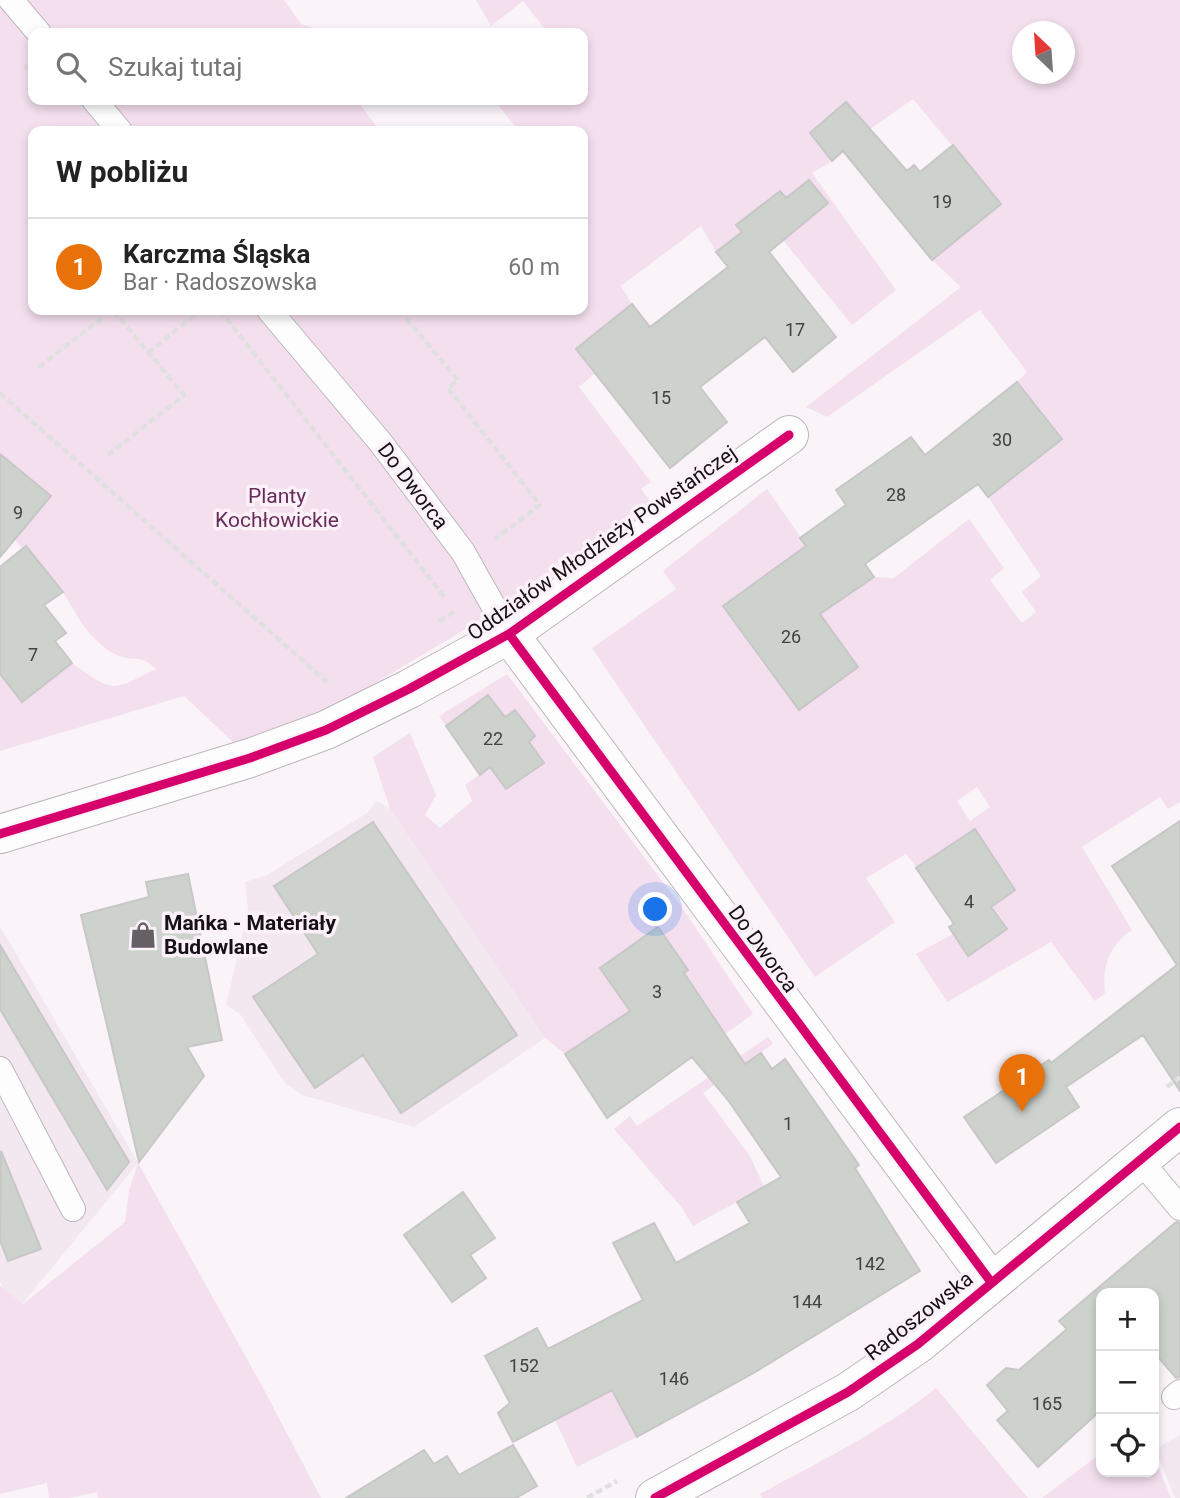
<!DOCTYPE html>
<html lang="pl">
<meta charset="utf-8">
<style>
body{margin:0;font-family:Roboto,sans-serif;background:#f6f6f6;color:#222}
.controls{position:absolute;right:21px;bottom:21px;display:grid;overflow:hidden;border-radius:14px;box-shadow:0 4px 10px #0003}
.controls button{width:63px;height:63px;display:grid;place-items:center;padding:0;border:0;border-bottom:2px solid #e0e0e0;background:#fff;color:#222;font:35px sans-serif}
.compass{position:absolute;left:1012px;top:21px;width:63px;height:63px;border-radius:50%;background:#fff;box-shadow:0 4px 10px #0003;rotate:335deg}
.you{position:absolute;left:656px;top:910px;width:24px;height:24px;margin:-18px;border:5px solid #fff;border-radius:50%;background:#1a73e8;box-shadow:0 0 0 10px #1a73e833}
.badge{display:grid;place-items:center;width:46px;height:46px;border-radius:50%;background:#7c3aed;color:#fff;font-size:23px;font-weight:700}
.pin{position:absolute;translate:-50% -58px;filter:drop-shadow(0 2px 4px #0008)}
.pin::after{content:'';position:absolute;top:37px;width:24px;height:21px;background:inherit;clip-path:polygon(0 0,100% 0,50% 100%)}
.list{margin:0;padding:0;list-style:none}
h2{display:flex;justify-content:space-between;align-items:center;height:91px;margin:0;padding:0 28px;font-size:30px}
h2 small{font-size:23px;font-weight:400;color:#767676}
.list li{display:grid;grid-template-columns:46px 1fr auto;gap:21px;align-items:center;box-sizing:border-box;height:98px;padding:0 28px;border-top:2px solid #e0e0e0}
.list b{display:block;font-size:26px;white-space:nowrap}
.list p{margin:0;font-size:23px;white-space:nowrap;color:#767676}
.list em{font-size:23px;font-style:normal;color:#767676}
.icon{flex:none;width:38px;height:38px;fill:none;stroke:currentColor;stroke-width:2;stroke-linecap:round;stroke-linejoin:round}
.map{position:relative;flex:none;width:1180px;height:1498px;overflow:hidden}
.search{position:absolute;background:#fff;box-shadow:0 4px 10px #0003;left:28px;top:28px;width:560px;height:77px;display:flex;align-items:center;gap:18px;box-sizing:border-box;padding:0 24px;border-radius:14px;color:#767676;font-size:26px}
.panel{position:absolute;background:#fff;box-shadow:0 4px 10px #0003;left:28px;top:126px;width:560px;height:189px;border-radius:14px}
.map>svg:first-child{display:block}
.built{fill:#f3e7f0}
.green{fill:#f4dfee;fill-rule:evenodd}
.building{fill:#cdd2cd;stroke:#c8c7c7;stroke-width:2}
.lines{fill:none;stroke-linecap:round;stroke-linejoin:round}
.service-casing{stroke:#bcb7ba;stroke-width:26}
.minor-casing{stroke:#bcb7ba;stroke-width:40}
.tertiary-casing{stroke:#bcb7ba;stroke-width:40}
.path{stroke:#e1e0e1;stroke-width:4.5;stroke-dasharray:7 3.5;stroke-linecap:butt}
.service{stroke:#fefdfe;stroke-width:24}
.minor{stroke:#fefdfe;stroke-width:38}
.tertiary{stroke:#fefdfe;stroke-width:38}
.cycleway-casing{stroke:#fdf1f9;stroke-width:13}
.cycleway{stroke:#d6006c;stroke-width:9}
.labels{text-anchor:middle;stroke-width:7;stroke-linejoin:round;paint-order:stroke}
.number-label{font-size:18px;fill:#434142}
.street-label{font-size:21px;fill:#151114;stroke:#fdf1f9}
.park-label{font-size:21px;fill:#672d5a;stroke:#fdf1f9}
.poi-label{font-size:21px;font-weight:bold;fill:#151114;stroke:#fdf1f9;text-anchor:start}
</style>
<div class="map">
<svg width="1180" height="1498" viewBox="0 0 1180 1498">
<rect width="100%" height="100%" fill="#faf4f8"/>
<path class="built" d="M377,801L390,809L545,1038L414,1127L302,1095L285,1083L240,1014L226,1005L248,911L245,882L267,875L367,813Z
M0,926L138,1163L13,1315L0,1281Z
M1180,1435V1498H1175L1155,1449Z"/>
<path class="green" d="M0,0H284L301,24L311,27L313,33H33V100H357L380,131H33V310H583V131H519L494,100H583V33H548L523,1L491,26L476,0H1180V802L1168,809L1160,797L1082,847L1132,930C1109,946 1102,966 1105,993L1095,1001L1051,942L947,1002L916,954L953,934L968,955L1007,930L991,907L917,868L906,854L866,878L895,922L815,977L592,648L676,589L663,571L767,489L843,598L874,577L894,578L969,519L1004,568L990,580L1022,623L1036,612L1022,592L1041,576L988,497L1062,439L1017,382L1027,372L980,310L827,417L806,407L961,287L932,260L1001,204L913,99L870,129L846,102L810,133L832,161L812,173L896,290L852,325L783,240L804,222L780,191L737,225L742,232L716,252L701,226L621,286L632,304L576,348L594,374L579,387L651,482L641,489L659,513L553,580L546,581L250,758L184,696L0,751V674L22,702L72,663C115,694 111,691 156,669C140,653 135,663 117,655C110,653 100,644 95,639C80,625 73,606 61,590C42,564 17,547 0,521ZM1023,32H1064V74H1023ZM977,787L990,807L970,821L957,801Z
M507,674L683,909L753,1014L725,1034L684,973L688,969L658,928L600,968L630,1011L565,1054L545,1038L390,809L373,757L410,733L436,795L425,815L440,828L472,801L465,785L490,767L507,788L544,763L529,742L535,736L516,710L505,717L488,695L446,726L439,716Z
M768,1037L773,1044L703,1093L750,1156L764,1187L693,1226L682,1208L614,1129L630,1116L637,1126Z
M138,1163L262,1386L321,1498H98L97,1492L70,1498H49L47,1483L0,1494V1286L23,1304L125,1222L129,1190Z
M602,1371L637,1437L577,1467L555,1420Z
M936,1388L1028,1498H762L760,1494C820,1461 883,1431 936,1388Z
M1101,1453V1472H1154V1456L1171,1498H1042Z"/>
<path class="building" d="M846,102L907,171L914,165L920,172L953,145L1001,204L932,260L843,151L832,161L810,133Z
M809,180L828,203L769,252L836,337L793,372L765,337L700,387L727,422L670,468L576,349L632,304L650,327L728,267L716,252L742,232L736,225L780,191L786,198Z
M1017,382L1062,439L988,497L978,484L865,564L874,577L820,614L858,667L799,710L723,606L806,546L800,538L846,505L836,490L911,437L925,455Z
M0,454L51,496L0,557Z
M26,546L63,592L44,605L66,633L55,641L72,663L22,702L0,674V567Z
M488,695L505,717L515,710L535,736L529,742L544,763L506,789L490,767L480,775L446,726Z
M1180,821V1091L1143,1035L1066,1087L1079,1107L996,1163L964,1117L1049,1060L1051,1063L1177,965L1112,866Z
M373,822L517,1035L401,1113L363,1055L315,1088L253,997L318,954L274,886Z
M975,829L1015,890L991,907L1007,929L968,956L949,927L954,924L916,868Z
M188,874L222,1040L187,1047L204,1076L139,1162L81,915L149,897L146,882Z
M658,927L688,970L684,973L745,1064L761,1053L772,1069L785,1059L859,1165L855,1168L920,1271L752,1374L637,1437L612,1390L513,1442L498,1413L510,1403L485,1356L537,1328L548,1349L643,1300L613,1243L654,1223L676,1263L750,1223L737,1202L781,1177L728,1100L692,1057L607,1118L565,1054L630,1011L600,968Z
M0,945L129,1162L107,1190L0,1009Z
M1,1151L41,1249L8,1261L0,1240Z
M463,1192L495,1238L470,1255L486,1278L452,1302L404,1235Z
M1176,1222L1180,1223V1377L1176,1378L1158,1357L1154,1360V1293H1101V1410L1038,1467L997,1420L1008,1411L987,1385L1006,1368L1019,1370L1067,1329L1059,1321Z
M513,1445L537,1486L516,1498H346L424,1450L434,1464L447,1456L459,1475Z"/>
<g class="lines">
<defs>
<path id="service" d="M11,0L39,33
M94,100L120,131
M269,310L381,443L463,552L509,634
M0,1069L73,1209
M1139,1159L1180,1208
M1174,1397L1180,1392"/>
<path id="minor" d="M509,634L991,1282
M0,834L250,758L326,730L409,689L509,634L789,435"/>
<path id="tertiary" d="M655,1498L848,1392L918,1344L1180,1127"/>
</defs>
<use href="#service" class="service-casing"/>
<use href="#minor" class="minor-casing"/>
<use href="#tertiary" class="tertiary-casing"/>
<path class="path" d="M25,65L33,75
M220,310L446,599
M399,310L458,380L448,388L540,505L495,539
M148,353L201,310
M39,367L112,310
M0,393L327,682
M108,455L184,395L113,310
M439,621L456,611
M1167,1087L1180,1077
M587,1498L617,1481"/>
<use href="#service" class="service"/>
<use href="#minor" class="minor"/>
<use href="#tertiary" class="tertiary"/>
<defs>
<path id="cycleway" d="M509,634L991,1282
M0,834L250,758L326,730L409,689L509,634L789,435
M655,1498L848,1392L918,1344L1180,1127"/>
</defs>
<use href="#cycleway" class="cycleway-casing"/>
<use href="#cycleway" class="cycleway"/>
</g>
<defs>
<symbol id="shop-bare" viewBox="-9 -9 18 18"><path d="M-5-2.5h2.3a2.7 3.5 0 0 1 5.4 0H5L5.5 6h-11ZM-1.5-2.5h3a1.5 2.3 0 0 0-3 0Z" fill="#656064" stroke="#fdf1f9" stroke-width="2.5" paint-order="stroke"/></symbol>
</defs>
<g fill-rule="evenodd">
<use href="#shop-bare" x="124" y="916" width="38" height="38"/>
</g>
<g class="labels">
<g class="number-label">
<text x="942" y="208">19</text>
<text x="795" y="336">17</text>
<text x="661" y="404">15</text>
<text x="1002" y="446">30</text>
<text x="896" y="501">28</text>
<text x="18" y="519">9</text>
<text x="791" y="643">26</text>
<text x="33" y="661">7</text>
<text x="493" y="745">22</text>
<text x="969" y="908">4</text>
<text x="657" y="998">3</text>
<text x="788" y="1130">1</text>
<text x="870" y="1270">142</text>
<text x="807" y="1308">144</text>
<text x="524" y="1372">152</text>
<text x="674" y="1385">146</text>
<text x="1047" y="1410">165</text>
</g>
<g class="street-label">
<text transform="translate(413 486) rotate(53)" y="7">Do Dworca</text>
<text transform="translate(602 543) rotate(-35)" y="7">Oddziałów Młodzieży Powstańczej</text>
<text transform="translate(763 949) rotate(54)" y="7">Do Dworca</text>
<text transform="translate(919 1316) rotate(-38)" y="7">Radoszowska</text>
</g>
<g class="park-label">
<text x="277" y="503">Planty<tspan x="277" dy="24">Kochłowickie</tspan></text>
</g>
<g class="poi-label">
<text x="164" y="930">Mańka - Materiały<tspan x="164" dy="24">Budowlane</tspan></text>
</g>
</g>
</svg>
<div class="controls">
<button>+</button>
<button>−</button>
<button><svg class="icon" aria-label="locate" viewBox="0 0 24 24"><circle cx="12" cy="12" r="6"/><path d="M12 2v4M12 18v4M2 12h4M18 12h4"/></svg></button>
</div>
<svg class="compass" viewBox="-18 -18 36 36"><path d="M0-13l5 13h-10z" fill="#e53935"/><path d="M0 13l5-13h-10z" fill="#767676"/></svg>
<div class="you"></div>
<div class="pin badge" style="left:1022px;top:1112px;background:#e8710a">1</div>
<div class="search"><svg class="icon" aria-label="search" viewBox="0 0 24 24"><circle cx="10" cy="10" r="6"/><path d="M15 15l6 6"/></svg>Szukaj tutaj</div>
<section class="panel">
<h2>W pobliżu<small></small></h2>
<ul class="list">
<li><span class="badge" style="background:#e8710a">1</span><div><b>Karczma Śląska</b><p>Bar · Radoszowska</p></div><em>60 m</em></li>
</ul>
</section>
</div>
